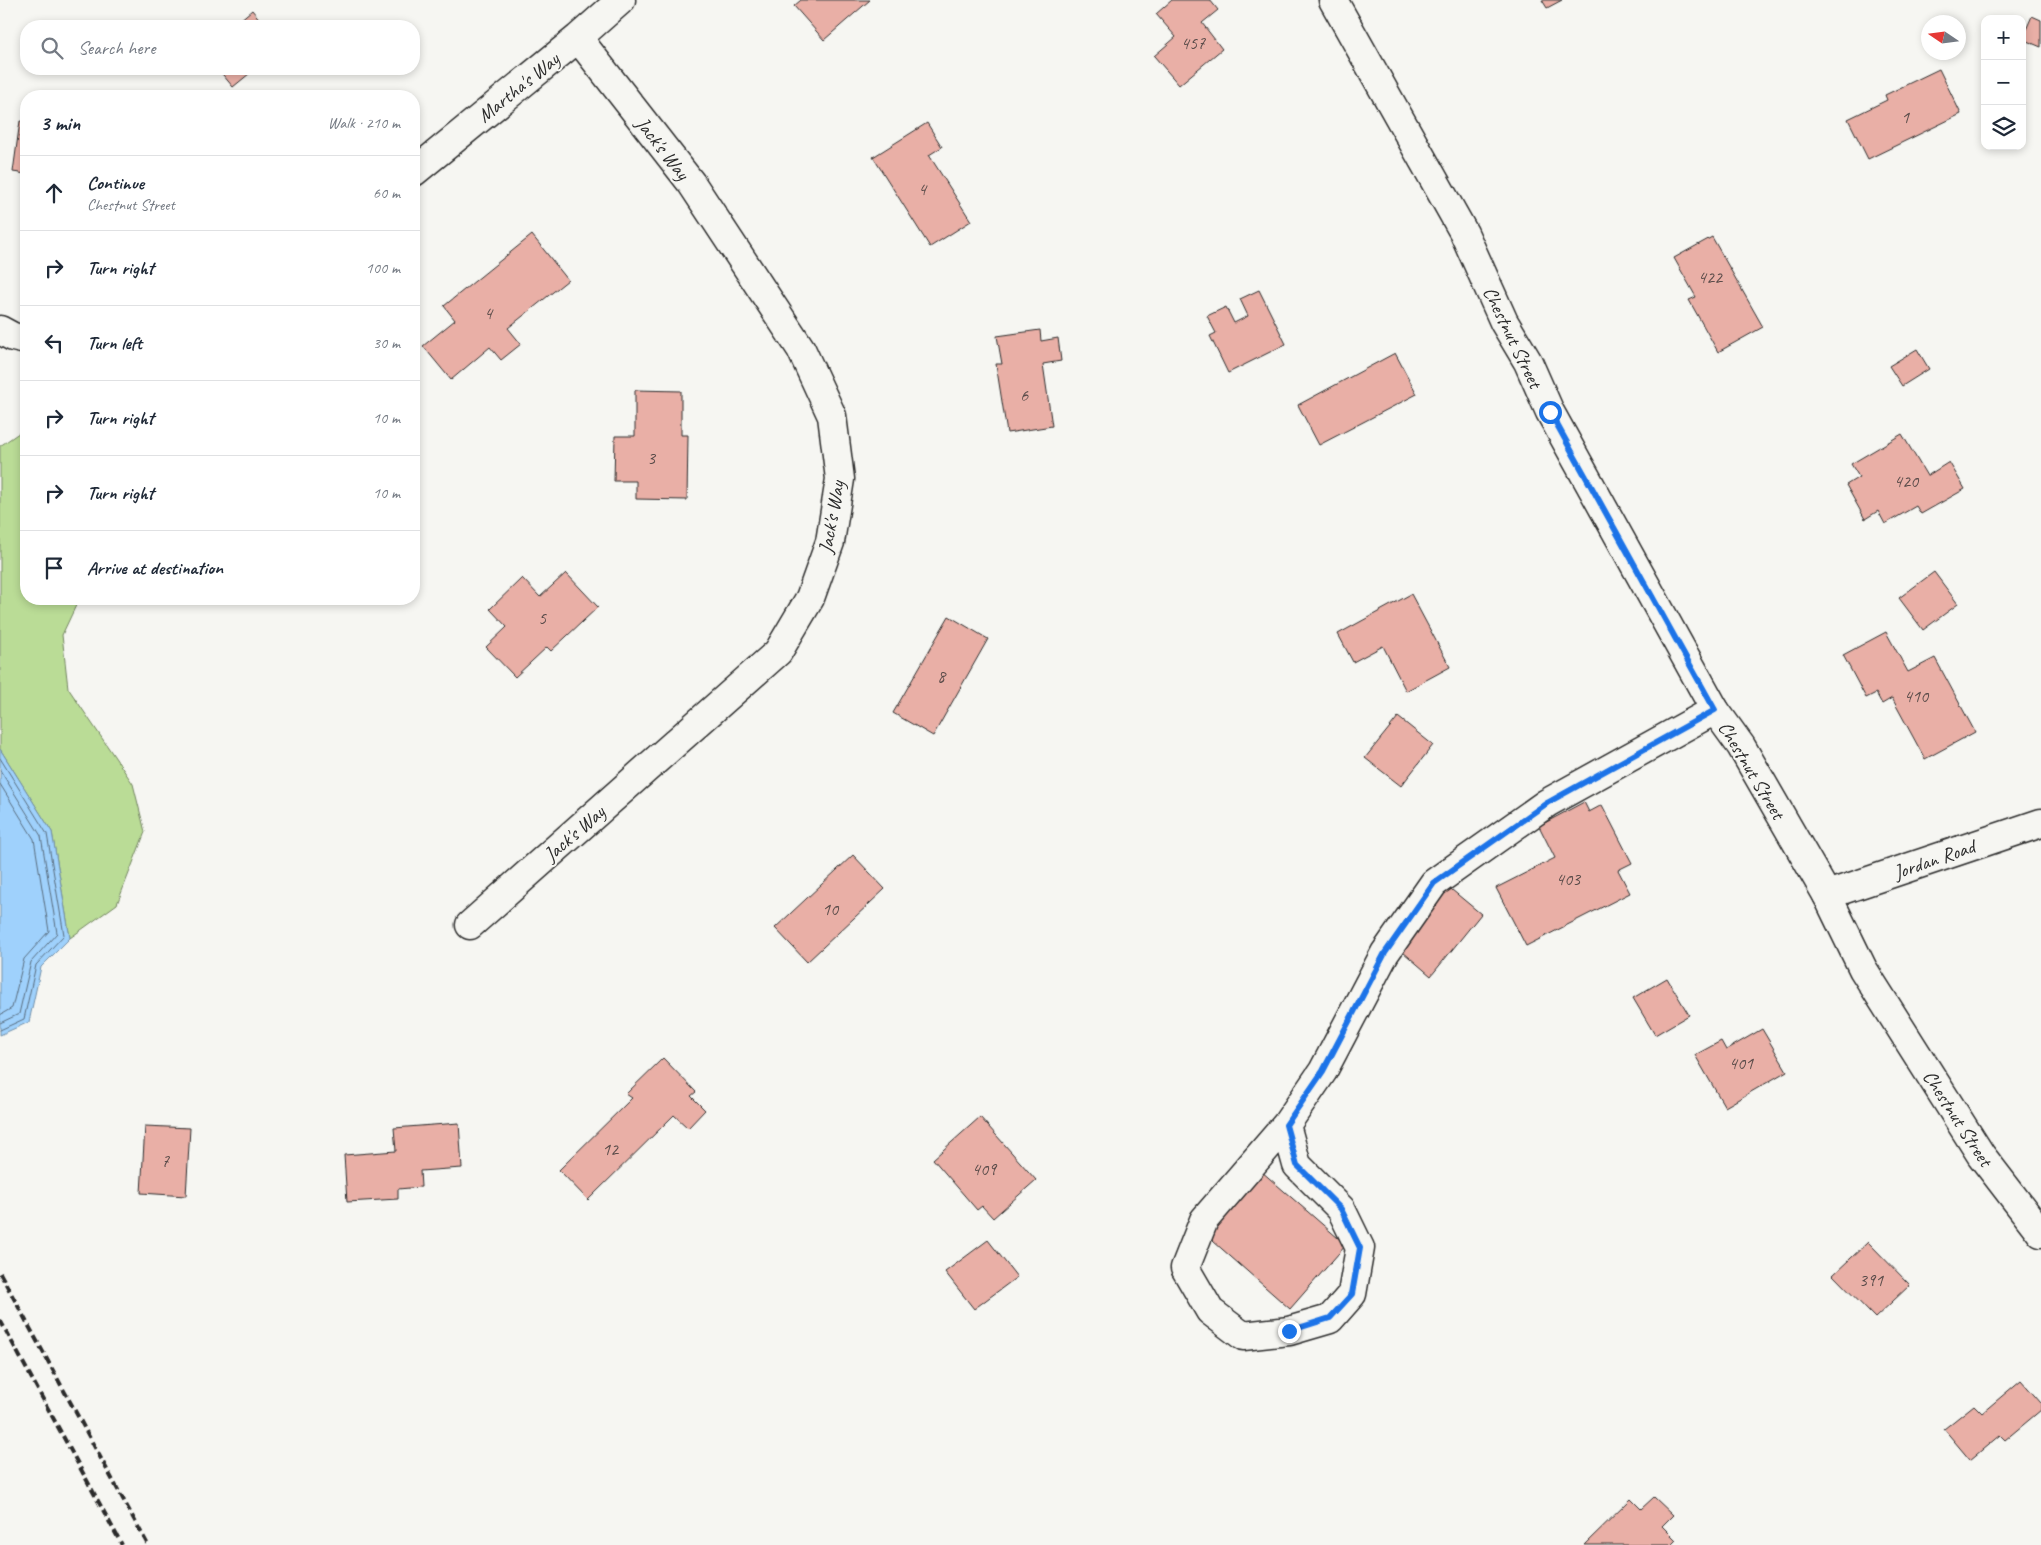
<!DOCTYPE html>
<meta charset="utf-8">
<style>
body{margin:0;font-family:Caveat,sans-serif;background:#f6f6f7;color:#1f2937}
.controls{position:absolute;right:15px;top:15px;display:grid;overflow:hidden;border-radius:10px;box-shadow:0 2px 8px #0003}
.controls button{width:45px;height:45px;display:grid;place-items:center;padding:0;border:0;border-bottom:1px solid #e0e1e3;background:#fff;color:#1f2937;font:25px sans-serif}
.compass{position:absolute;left:1921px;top:15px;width:45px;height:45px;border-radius:50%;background:#fff;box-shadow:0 2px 8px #0003;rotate:283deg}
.stop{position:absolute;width:15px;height:15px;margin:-11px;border:4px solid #1a73e8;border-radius:50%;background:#fff}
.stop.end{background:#1a73e8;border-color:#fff;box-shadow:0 1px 5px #0008}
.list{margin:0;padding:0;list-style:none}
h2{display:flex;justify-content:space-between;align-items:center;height:65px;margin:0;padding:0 20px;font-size:21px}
h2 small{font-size:16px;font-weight:400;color:#747a83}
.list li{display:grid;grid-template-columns:32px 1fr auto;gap:15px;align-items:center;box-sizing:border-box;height:75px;padding:0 20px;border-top:1px solid #e0e1e3}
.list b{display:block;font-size:19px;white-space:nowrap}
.list p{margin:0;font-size:16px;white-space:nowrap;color:#747a83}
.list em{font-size:16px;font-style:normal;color:#747a83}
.icon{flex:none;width:28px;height:28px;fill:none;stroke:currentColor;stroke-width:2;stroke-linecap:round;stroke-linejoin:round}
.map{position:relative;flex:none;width:2041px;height:1545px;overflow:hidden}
.search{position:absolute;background:#fff;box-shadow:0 2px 8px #0003;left:20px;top:20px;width:400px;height:55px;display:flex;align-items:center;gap:12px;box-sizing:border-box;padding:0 18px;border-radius:20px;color:#747a83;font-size:19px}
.panel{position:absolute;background:#fff;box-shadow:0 2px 8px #0003;left:20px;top:90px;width:400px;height:515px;border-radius:20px}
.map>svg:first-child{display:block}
.green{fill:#badc96;stroke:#728460}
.water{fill:#9fd1fc;stroke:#718fa8}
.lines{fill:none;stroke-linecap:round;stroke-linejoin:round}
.shore{stroke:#596d7f;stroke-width:1}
.building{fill:#e9afa6;stroke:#2b2b2b}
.minor-casing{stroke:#2b2b2b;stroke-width:31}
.major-casing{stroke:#2b2b2b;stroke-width:31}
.minor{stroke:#f6f6f2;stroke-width:28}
.major{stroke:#f6f6f2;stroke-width:28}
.rail{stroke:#2b2b2b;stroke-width:4;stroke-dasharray:8 4;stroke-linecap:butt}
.route{stroke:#1a73e8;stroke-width:6}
.labels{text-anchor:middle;stroke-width:4;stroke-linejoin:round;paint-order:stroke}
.number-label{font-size:18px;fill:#5a4c4a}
.street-label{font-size:20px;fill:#2b2b2b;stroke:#f6f6f2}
</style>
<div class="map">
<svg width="2041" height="1545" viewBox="0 0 2041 1545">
<rect width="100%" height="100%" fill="#f6f6f2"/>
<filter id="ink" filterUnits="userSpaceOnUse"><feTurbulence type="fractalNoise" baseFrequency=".02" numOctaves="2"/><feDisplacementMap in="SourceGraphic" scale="10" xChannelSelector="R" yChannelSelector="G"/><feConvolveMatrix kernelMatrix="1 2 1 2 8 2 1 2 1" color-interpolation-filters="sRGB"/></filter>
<g filter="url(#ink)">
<path class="green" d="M26,428V599H79L62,635L68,688L133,784L145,832L117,904L70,938L52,832L0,749V446Z"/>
<path class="water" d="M0,749L52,832L70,938L41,967L29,1022L0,1035Z"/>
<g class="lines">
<path class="shore" d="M0,758L47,834L64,935L36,965L24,1019L0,1030
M0,770L41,836L57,933L31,962L19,1014L0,1023
M0,784L34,839L49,931L24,959L12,1008L0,1015"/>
</g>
<path class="building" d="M801,0H870L824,40L794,6Z
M1210,0L1218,10L1202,23L1222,49L1179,85L1154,56L1176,37L1156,14L1172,0Z
M1542,0H1562L1547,8Z
M252,10L265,26H233Z
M2032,16L2041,20V47L2022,39Z
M218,69H255L233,87Z
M1939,69L1961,114L1868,159L1848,119L1887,100L1885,95Z
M20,121L26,122V174L13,172Z
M927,123L942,147L929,155L971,221L930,247L873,157Z
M532,235L568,280L508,328L521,344L501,360L490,347L451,380L423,346L455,320L444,306Z
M1712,237L1763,327L1718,352L1689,300L1696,297L1674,258Z
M1259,290L1286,344L1228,373L1210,336L1216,333L1207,316L1226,307L1234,323L1248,316L1240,299Z
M1040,330L1041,341L1058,338L1061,361L1043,364L1052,426L1007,433L996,364H1002L997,336Z
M1917,349L1929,369L1902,386L1889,366Z
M1395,353L1417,394L1319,445L1298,405Z
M635,390L681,391V435H688L687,500L636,499V481H614L615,436H635Z
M1902,434L1927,476L1949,462L1965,489L1921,514L1916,506L1885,524L1878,511L1865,519L1846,485L1859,477L1851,464Z
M1934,572L1958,604L1923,630L1899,598Z
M566,573L598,607L551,651L547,647L515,677L486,647L507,627L490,609L522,578L540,597Z
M1411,594L1450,667L1406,691L1383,646L1353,662L1338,634Z
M949,616L988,639L933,736L893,713Z
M1886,632L1908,672L1935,658L1975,732L1925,759L1892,698L1882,704L1876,693L1866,698L1843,655Z
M1398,717L1433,745L1401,786L1365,758Z
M1584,802L1589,812L1602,805L1632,863L1618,870L1630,893L1526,946L1496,888L1555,858L1539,826Z
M853,855L885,889L807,962L775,928Z
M1446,885L1481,914L1431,976L1396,946Z
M1667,978L1689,1015L1655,1035L1633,998Z
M1762,1029L1787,1071L1725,1107L1695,1055L1721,1041L1726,1050Z
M663,1058L696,1092L691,1096L705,1110L688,1128L674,1115L588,1200L559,1170L632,1098L626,1094Z
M980,1117L1036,1180L993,1218L982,1206L977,1210L933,1159Z
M459,1123L462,1168L420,1171L421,1187L398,1189V1199L347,1202L344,1155L396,1151L394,1128Z
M145,1126L190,1128L186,1196L141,1193Z
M1261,1171L1346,1245L1290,1309L1205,1234Z
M988,1240L1017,1277L974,1309L945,1272Z
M1868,1242L1910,1285L1875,1318L1833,1275Z
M2021,1380L2041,1403V1410L2005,1440L2000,1435L1970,1460L1944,1429L1974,1405L1982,1413Z
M1654,1497L1673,1515L1662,1526L1676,1540L1671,1545H1584L1631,1499L1641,1509Z"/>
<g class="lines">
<defs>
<path id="minor" d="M414,172L578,38L621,0
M0,330L13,337L26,340
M1827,895L2041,823
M470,925L778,652L810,598L830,542L840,479L832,416L801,349L692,184L578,38
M1286,1125L1297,1165L1341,1209L1360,1248L1352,1294L1330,1319L1289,1331L1243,1336L1210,1311L1185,1268L1204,1220L1286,1125L1323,1071L1385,953L1434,883L1547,803L1715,710"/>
<path id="major" d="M1333,0L1464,233L1504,322L1528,362L1550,412L1715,710L1741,746L1827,895L1863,969L1981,1155L2041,1233"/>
</defs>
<use href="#minor" class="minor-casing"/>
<use href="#major" class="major-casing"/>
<use href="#minor" class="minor"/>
<use href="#major" class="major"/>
<path class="rail" d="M0,1273L148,1545
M0,1320L122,1545"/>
</g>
</g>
<g class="lines" filter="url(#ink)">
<path class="route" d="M1289,1331L1330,1318L1352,1294L1360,1248L1341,1209L1297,1165L1286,1125L1323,1071L1385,953L1434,883L1547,803L1715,710L1550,412"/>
</g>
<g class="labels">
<g class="number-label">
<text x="1193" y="49">457</text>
<text x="1905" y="123">1</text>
<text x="922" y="195">4</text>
<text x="1710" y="283">422</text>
<text x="488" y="319">4</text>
<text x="1024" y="401">6</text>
<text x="651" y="464">3</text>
<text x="1906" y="487">420</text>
<text x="542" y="624">5</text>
<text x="941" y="682">8</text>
<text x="1916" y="702">410</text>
<text x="1568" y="885">403</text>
<text x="830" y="915">10</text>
<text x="1741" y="1069">401</text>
<text x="610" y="1155">12</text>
<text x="165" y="1167">7</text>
<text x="984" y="1175">409</text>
<text x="1871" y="1286">391</text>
</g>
<g class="street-label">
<text transform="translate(518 87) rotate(-39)" y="7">Martha's Way</text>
<text transform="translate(663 148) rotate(52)" y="7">Jack's Way</text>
<text transform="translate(1513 337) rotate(64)" y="7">Chestnut Street</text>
<text transform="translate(831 517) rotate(-80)" y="7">Jack's Way</text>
<text transform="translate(1752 770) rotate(59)" y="7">Chestnut Street</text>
<text transform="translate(574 833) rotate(-41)" y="7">Jack's Way</text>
<text transform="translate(1934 859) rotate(-19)" y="7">Jordan Road</text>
<text transform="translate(1958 1118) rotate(57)" y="7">Chestnut Street</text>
</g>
</g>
</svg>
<div class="controls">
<button>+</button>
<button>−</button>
<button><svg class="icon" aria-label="layers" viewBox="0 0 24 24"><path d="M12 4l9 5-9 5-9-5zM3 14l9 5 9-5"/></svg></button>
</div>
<svg class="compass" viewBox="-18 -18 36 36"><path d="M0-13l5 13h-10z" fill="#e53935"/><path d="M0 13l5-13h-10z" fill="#747a83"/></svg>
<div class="stop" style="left:1550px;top:412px"></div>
<div class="stop end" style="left:1289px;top:1331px"></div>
<div class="search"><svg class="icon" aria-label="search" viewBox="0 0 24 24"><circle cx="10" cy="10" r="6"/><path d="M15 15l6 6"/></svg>Search here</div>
<section class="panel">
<h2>3 min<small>Walk · 210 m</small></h2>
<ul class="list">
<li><svg class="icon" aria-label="ahead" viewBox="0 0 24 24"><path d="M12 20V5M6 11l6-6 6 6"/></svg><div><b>Continue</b><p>Chestnut Street</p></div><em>60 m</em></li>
<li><svg class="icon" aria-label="right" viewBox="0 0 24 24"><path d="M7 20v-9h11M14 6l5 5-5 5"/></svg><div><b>Turn right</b></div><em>100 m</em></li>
<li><svg class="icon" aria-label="left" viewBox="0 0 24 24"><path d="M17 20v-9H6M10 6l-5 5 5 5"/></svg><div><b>Turn left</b></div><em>30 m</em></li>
<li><svg class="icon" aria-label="right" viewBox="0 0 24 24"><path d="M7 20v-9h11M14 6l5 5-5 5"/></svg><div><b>Turn right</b></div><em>10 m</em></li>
<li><svg class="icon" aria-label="right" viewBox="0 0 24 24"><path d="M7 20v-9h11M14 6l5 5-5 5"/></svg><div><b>Turn right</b></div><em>10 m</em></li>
<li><svg class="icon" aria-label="arrive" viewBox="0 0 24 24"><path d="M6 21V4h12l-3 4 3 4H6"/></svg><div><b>Arrive at destination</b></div></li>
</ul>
</section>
</div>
